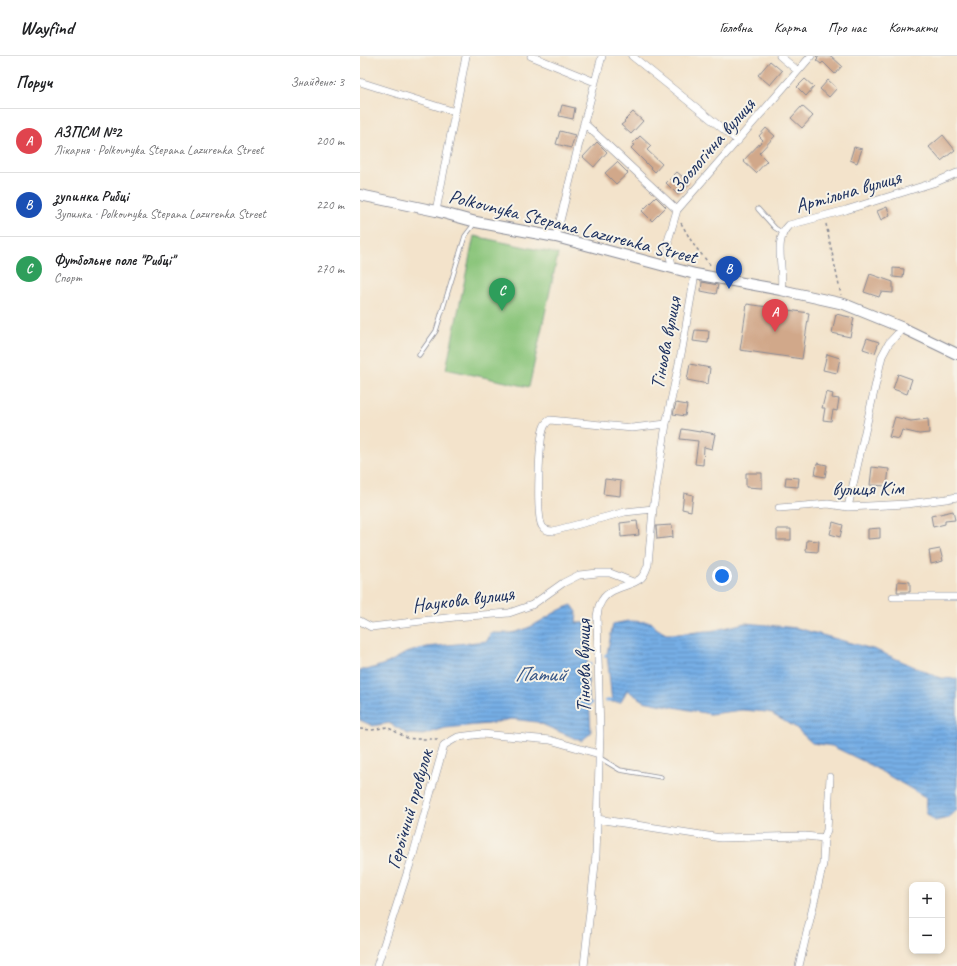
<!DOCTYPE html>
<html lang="uk">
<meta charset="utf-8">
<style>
body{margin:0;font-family:Caveat,sans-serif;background:#f6f6f6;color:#202124}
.controls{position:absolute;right:12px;bottom:12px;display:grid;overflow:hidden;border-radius:8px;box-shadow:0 2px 6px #0003}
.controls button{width:36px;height:36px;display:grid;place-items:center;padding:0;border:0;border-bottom:1px solid #e0e0e0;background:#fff;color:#202124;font:20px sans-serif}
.you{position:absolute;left:362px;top:520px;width:14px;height:14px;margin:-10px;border:3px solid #fff;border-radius:50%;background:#1a73e8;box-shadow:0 0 0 6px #1a73e833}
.badge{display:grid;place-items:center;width:26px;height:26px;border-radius:50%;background:#7c3aed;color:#fff;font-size:13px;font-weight:700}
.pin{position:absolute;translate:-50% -33px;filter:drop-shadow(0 1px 2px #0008)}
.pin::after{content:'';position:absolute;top:21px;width:14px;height:12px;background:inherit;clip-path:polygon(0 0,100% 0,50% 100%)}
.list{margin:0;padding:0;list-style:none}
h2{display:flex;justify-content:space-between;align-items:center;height:52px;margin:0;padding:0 16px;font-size:17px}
h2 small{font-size:13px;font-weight:400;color:#757577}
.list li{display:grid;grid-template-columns:26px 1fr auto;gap:12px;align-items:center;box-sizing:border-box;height:64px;padding:0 16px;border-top:1px solid #e0e0e0}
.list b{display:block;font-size:15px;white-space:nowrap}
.list p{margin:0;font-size:13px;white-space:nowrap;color:#757577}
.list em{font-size:13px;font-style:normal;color:#757577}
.map{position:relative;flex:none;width:597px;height:910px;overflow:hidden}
header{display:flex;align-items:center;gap:24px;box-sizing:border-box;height:56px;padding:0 20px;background:#fff;border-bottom:1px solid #e0e0e0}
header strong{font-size:19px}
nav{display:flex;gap:22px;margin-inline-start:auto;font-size:14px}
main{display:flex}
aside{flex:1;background:#fff}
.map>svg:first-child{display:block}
.garden{fill:#8ac57a;stroke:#527a6c}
.water{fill:url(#water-rules);stroke:#486ea2}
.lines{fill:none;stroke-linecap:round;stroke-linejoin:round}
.stream{stroke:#76aee5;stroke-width:2.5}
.building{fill:#d1a88a}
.lane-casing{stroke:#878994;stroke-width:5}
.street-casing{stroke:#878994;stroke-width:8}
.secondary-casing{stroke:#878994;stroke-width:12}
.path{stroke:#878994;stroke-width:1.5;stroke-dasharray:3 3;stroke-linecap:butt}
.lane{stroke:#fff;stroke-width:3.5}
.street{stroke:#fff;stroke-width:7}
.secondary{stroke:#fff;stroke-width:10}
.labels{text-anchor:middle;stroke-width:4;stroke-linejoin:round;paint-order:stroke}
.street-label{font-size:20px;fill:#1b2f5e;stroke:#f7f3e8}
.water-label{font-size:21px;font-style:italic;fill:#365586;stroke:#f7f3e8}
</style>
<header>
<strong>Wayfind</strong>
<nav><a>Головна</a><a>Карта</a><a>Про нас</a><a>Контакти</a></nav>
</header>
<main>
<aside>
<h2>Поруч<small>Знайдено: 3</small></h2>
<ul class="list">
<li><span class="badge" style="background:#e0444e">A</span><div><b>АЗПСМ №2</b><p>Лікарня · Polkovnyka Stepana Lazurenka Street</p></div><em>200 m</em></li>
<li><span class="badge" style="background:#1a4fb4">B</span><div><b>зупинка Рибці</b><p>Зупинка · Polkovnyka Stepana Lazurenka Street</p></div><em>220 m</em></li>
<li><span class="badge" style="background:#2e9e5b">C</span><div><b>Футбольне поле &quot;Рибці&quot;</b><p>Спорт</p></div><em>270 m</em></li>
</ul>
</aside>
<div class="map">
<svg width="597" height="910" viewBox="0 0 597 910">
<defs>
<pattern id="water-rules" width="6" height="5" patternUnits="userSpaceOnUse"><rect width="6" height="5" fill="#76aee5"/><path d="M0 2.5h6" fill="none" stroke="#608ebd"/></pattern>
</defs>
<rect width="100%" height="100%" fill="#f7f3e8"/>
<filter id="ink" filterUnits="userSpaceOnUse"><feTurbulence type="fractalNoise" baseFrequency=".025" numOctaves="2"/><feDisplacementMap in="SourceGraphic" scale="8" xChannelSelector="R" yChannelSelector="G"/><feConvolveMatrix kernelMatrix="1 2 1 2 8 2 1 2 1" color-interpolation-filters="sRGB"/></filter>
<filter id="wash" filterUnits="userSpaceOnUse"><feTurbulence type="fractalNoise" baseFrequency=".012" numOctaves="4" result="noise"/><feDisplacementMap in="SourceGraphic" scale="16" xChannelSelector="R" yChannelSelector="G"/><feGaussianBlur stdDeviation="0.9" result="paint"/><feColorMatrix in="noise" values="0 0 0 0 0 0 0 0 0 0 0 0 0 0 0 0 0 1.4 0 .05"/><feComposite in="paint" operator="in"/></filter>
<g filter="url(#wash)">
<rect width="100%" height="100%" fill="#f3e3cb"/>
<path class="garden" d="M114,180L198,198L169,331L86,313Z"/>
<path class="water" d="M212,549L217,556L216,567H225L231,677L221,685L177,666L151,663L128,668L85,672L63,679L48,678L29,667L13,670L0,664V614H7L28,607L46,597L67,591L127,585L131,577C139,577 149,578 156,576C177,571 192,555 212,549Z
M268,565L291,566L296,572L306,578H319L356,574L385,567L437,572L516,594L580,622L597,623V754L588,762L575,765L566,757L567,742L505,706L472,690L452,687L435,671L408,656L382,654L350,658L283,645L267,634L261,646H252L247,598L253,568Z"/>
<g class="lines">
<path class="stream" d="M245,600L247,598
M227,610L231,608
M246,645L252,644
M229,648L232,647"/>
</g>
<g id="blocks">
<path class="building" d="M456,0H471L482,10L475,18L463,6L461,8L456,4L458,2Z
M410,5L422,15L410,29L398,19Z
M445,23L454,31L446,40L437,31Z
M468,24L477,32L469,41L460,33Z
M202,49L215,52L213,63L199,60Z
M442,50L453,60L442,72L431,62Z
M273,56L283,65L271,78L261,69L265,66L264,65Z
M406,72L415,80L399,97L407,105L396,117L383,105L403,84L399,80Z
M200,75L215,79L211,92L196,88Z
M583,79L595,94L581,105L569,91Z
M280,80L291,90L287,94L302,108L295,116L271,92L274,89L272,88Z
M237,86L247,96L234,111L223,101Z
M494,91L502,93L497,107L490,104Z
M257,106L268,117L256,128L245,117Z
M317,116L330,127L318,139L306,127Z
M296,141L306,151L292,165L282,155Z
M527,151L530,159L521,164L517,155Z
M533,212L544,213L543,222L533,221Z
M510,218L533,226V237L521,236L519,241L504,236Z
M342,226L358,229L356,238L341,235Z
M387,248L449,257L442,303L380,294Z
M476,258L494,262L490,281L472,277Z
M335,274L349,275L348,287L333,285Z
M507,282L519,286L515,297L503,293Z
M467,298L480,302L477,317L463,314Z
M330,308L350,312L348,328L327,324Z
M538,318L552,323L547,338L533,333Z
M466,336L473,338L472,342L479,343L477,355L473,354L471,365L463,364L465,352H462Z
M316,347L327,349L325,360L313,358Z
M535,361L551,365L568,363L569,377L559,378L542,374L539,383L529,381Z
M322,373L340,376V375L355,378L352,393L344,391L343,409L335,408L338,385L320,383Z
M457,407L467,409L465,421L455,419Z
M512,411L529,413L527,430L510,429Z
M386,417H402V432L386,431Z
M426,421L439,422L438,431L425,430Z
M245,423L261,425L260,440L243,438Z
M324,437L333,439L331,455L322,453Z
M593,455L595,464L585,465V468L573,471L571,460Z
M277,465L279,479L261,481L260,467Z
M473,466L483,469L480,481L470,478Z
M312,469L313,481L297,483L296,470Z
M520,472V482L508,483V473Z
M417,473H431V484H417Z
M447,484L459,485L458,496L446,495Z
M580,493L583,505L571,508L569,495Z
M538,525L550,526V536H537Z"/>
</g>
</g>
<g filter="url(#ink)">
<use href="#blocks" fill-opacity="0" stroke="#878994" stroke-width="1"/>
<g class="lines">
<defs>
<path id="lane" d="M398,153L415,172L423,177
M59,299L76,275L105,180L115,167
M240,702L260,714L301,721"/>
<path id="street" d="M171,0L235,26
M272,0L378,85
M420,0L438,15
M0,26L95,56
M224,67L317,154
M76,155L106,0
M196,181L224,67L242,0
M313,212L310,201L308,185L317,154L451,0
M421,234C425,213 412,185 429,169L486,154L576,126L597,117
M488,451L522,300L529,287L543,272
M419,452L468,448L488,451L547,448L586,443L597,441
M293,453L265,456L193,475C189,475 184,474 182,470C176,460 179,382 184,371C185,368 188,365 190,364L272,372L306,368
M533,541H597
M0,565L11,571L95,561L149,557L172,549L203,527L219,519L238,517H250L273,526
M237,763L361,782L445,780L464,782
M17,910L53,799L84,689L98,681L122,678L190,684L239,698
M224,910L236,799L240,678L237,560C238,557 238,551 240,548C248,530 268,532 280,523C285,519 286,514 288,509L293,453L306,368L322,293L335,218
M439,910L463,808L464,782L467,774L468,758L470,721"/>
<path id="secondary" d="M0,139L76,155L116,166L196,181L335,218L421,234L484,248L543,272L597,298"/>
</defs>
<use href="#lane" class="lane-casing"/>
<use href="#street" class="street-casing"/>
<use href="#secondary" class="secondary-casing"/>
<path class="path" d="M321,167L333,188L352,211
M466,168L481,239
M0,673L12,674L27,671L47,682L55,683H79"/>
<use href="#lane" class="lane"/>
<use href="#street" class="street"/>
<use href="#secondary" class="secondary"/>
</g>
</g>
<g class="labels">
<g class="street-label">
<text transform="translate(352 89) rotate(-49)" y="7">Зоологічна вулиця</text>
<text transform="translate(488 135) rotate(-16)" y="7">Артільна вулиця</text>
<text transform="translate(213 170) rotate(14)" y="7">Polkovnyka Stepana Lazurenka Street</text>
<text transform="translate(305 287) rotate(-79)" y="7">Тіньова вулиця</text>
<text transform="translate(508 432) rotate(-1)" y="7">вулиця Кім</text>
<text transform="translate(103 543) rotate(-7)" y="7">Наукова вулиця</text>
<text transform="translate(223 610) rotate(-90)" y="7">Тіньова вулиця</text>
<text transform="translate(49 753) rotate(-74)" y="7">Героїчний провулок</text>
</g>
<g class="water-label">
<text x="180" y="625">Патий</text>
</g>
</g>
</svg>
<div class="controls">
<button>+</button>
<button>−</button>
</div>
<div class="you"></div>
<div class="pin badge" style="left:415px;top:276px;background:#e0444e">A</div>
<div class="pin badge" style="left:369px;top:233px;background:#1a4fb4">B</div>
<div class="pin badge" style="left:142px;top:255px;background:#2e9e5b">C</div>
</div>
</main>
